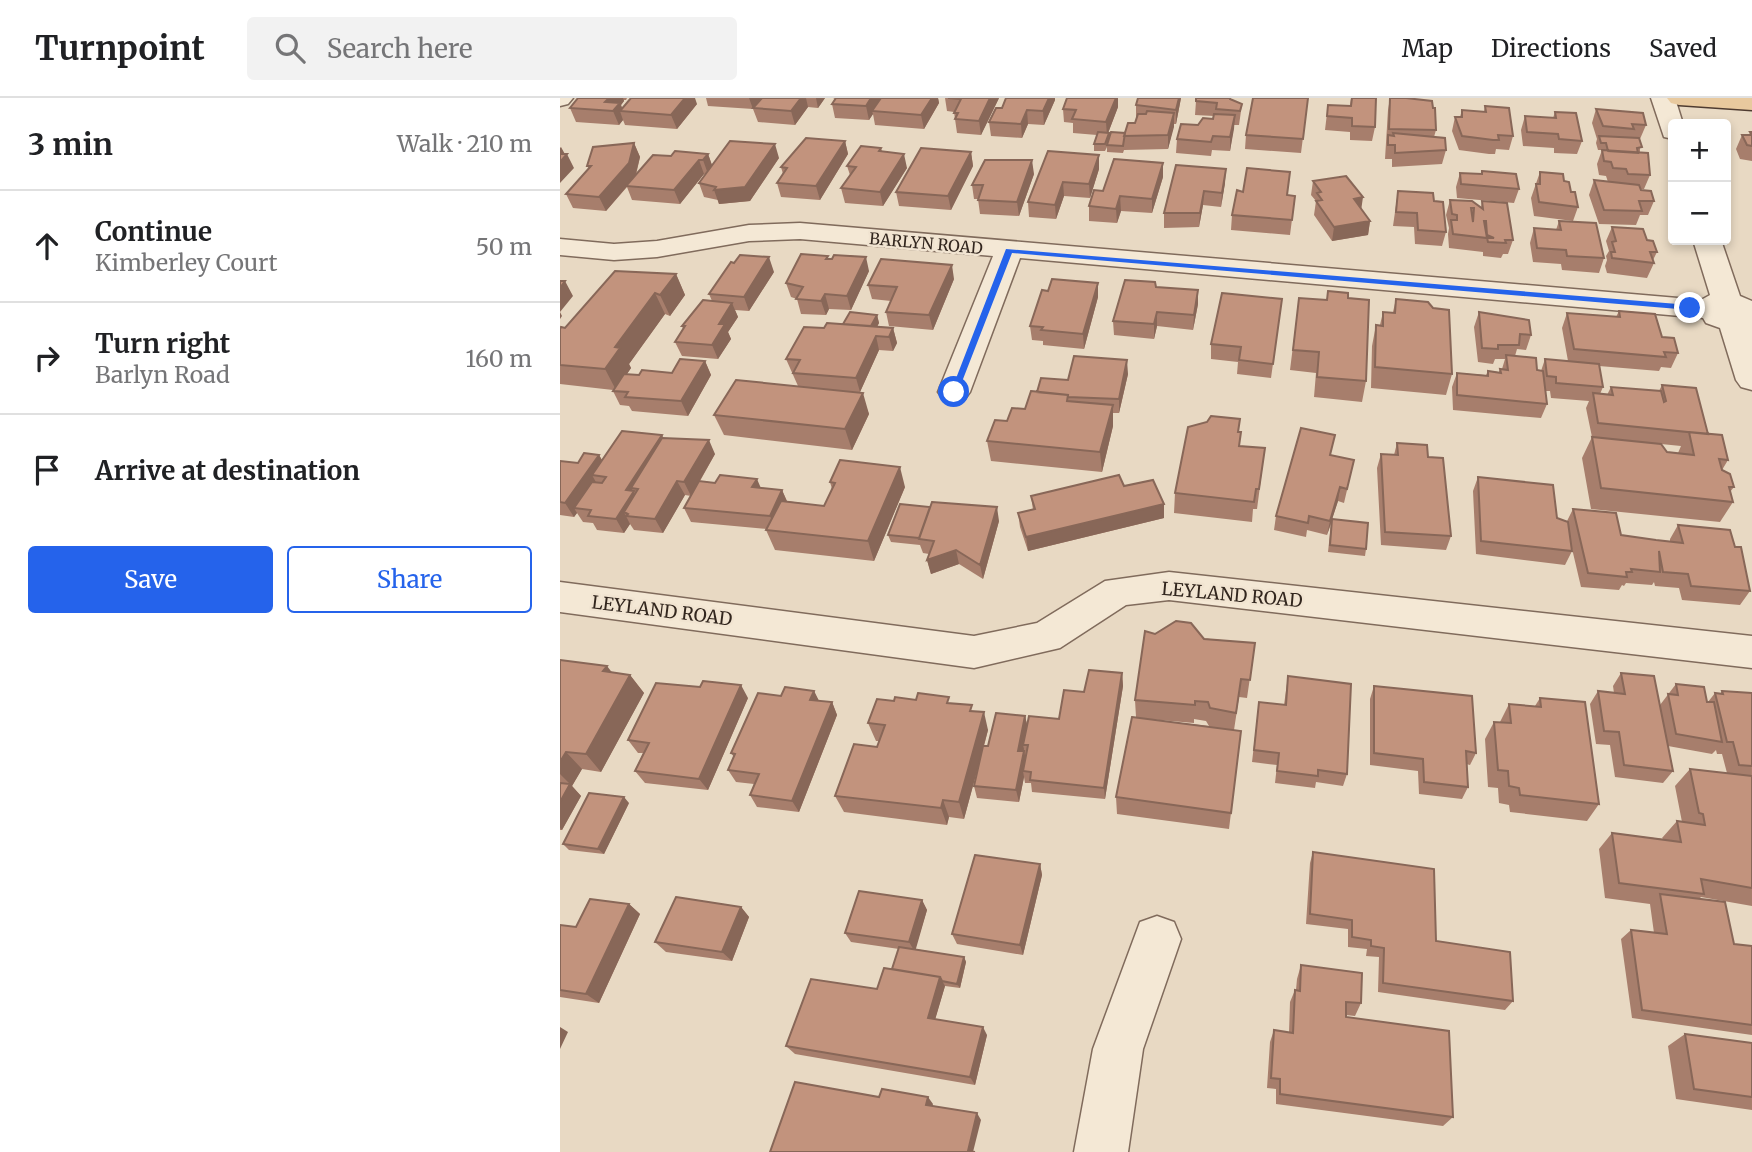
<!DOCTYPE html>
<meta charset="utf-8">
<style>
body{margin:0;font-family:Merriweather,serif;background:#f2f2f2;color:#202124}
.controls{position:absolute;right:21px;top:21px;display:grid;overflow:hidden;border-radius:7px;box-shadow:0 4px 10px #0003}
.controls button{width:63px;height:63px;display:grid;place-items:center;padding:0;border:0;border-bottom:2px solid #e0e0e0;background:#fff;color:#202124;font:35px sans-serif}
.stop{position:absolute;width:21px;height:21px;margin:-16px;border:5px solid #2563eb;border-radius:50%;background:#fff}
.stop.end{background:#2563eb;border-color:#fff;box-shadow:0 2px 7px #0008}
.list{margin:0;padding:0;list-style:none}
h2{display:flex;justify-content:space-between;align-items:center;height:91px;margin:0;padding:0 28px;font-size:30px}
h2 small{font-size:23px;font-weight:400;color:#757577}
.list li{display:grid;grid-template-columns:46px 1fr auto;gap:21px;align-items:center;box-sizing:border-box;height:112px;padding:0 28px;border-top:2px solid #e0e0e0}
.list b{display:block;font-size:26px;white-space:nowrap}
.list p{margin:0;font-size:23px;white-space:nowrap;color:#757577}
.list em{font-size:23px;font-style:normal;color:#757577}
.actions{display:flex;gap:14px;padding:21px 28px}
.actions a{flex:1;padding:16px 0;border:2px solid #2563eb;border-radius:7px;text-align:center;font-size:24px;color:#2563eb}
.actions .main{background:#2563eb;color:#fff}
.icon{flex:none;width:38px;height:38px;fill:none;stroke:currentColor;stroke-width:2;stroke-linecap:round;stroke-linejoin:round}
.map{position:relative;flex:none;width:1192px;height:1054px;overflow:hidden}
header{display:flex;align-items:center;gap:42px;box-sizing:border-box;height:98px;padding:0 35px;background:#fff;border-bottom:2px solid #e0e0e0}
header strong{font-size:33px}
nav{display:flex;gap:38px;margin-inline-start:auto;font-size:24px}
.search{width:490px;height:63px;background:#f2f2f2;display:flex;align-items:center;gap:18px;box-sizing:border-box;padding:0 24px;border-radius:7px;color:#757577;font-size:26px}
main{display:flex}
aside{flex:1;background:#fff}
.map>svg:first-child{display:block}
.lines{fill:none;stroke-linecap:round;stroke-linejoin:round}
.minor-casing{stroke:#806b5c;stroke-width:3}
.primary-casing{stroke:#4e3b30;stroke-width:3}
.minor{fill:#f4e8d5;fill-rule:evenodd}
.primary{fill:#e8c99e;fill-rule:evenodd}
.wall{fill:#a77e6c;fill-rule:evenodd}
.shaded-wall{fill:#886758}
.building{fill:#c2937d;stroke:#886758;stroke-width:2;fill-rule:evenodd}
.route{fill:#2563eb}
.labels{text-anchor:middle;stroke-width:5;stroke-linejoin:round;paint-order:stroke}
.far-street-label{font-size:16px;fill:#32261e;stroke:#f1e4d1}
.street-label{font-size:18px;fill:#32261e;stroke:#f1e4d1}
</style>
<header>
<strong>Turnpoint</strong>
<div class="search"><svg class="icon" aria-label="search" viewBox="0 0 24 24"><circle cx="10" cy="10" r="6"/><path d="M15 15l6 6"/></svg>Search here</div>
<nav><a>Map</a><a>Directions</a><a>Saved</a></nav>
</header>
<main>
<aside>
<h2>3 min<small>Walk · 210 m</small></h2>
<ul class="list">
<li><svg class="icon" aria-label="ahead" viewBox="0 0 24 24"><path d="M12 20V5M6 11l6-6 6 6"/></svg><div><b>Continue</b><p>Kimberley Court</p></div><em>50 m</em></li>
<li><svg class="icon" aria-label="right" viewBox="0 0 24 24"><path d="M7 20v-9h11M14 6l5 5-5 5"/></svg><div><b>Turn right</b><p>Barlyn Road</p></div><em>160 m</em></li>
<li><svg class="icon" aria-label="arrive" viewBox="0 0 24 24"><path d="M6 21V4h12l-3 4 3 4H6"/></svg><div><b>Arrive at destination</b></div></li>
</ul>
<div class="actions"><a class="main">Save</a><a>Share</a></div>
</aside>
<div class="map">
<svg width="1192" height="1054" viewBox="0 0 1192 1054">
<rect width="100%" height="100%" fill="#e8d9c3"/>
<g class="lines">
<defs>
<path id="minor" d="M0,0H13L8,6L0,8Z
M1091,0H1115L1123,26H1113V41L1104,39Z
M240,125L1141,202L1150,197L1133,142H1161L1180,198L1192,203V292L1181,289L1176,282L1160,230L1146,225L1143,220L460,160L410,294L405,301L394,305L383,301L378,294L433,158L240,141L189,143L97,159L54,162L0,157V141L54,146L97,143L189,127Z
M609,474L1192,538V570L609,502L566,507L500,550L414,570L0,514V484L414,538L477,525L545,483Z
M597,818L614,824L621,841L583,951L568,1054H514L533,951L580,824Z"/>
<path id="primary" d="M1107,0H1192V12L1119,7L1111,5Z"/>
</defs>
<use href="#minor" class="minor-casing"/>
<use href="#primary" class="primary-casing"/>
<use href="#minor" class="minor"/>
<use href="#primary" class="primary"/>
</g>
<path class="wall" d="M18,0H67L66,2H64V3L61,7L62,10L137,6L117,31L65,27L63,22L59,27L16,24L10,10Z
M146,0H202L196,7L202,0H265L258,10L248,9L235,27L198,24L193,11L148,8Z
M273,0H378L379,5L364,31L315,27L313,16L309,22L275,20L272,6L275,1Z
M385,0H439L421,37L397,35L394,14L387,13Z
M446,0H495V2L484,27L468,26L462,40L431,38L429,24L442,10Z
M621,0L616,26H614L608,51L564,52L563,55L547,54V49L545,53H534V46L537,37L513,35V25L504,24L503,11L558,9L548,35L549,40L565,35L575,25L576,21V7Z
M748,0L741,55L685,51L686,37Z
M791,0L815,29L812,43L790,42V34L765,32L768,7L790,8Z
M830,0L876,32L874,39L886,52L882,66L832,69V61H825L828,12Z
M671,2L682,6L679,27H674L670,53L652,52L651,58L616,55L617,41L638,27L653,21L654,18L635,17L636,3Z
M925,8L953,38L949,52L936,51L935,56H929L899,52L892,33L895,19H900L902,12L924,14Z
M1036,11L1086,27L1080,41V55L1090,77L1084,91H1080L1094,103L1088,117H1080L1076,127L1039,126L1029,97L1034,82L1048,84L1046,78L1039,77L1037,66L1042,52H1038L1036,45L1037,41L1032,25Z
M995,14L1022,43L1017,56L994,55V50L963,48L961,32L965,18L993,20Z
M1190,34H1192V63L1180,61L1176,51L1182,37H1189Z
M285,43L288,56L260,102L221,99L217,85L223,76L221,69Z
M74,45L80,59L76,77L111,58L148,56L152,67L219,60L190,103L159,106L158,102L144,99L139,85L145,76H144L120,106L72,102L67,89L46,113L13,110L6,96L29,71L27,68Z
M321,50L322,53L347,70L323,108L285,105L281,90L290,77L287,68Z
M411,54L413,68L391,112L339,108L336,94Z
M539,57V71L530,100L504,98L496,121L469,119L468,104Z
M616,67L665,85L661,109L643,107L639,129L604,130V115Z
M980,74L1004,83L1018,109L1013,123L974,118L971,100Z
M900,75L959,91L954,105L897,100L896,89Z
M474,76L459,118L420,116L418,101H414L412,87Z
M603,79L592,115L561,113L557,125L529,123V108L543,93Z
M753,83L801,111L810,123L808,137L772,143L754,117L756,103L751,97Z
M838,93L886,134L882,148L855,146L854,129L833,128Z
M683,94L735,98L730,137L671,132L672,117Z
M890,102L921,110L922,103L953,142L948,156H943L941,160L923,158V152V154L889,150L888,136L889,130L886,117Z
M999,123L1044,160L1039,175L1002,172L1001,166L973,164L970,145L974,130L996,132Z
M1052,129L1087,142L1097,154L1093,162L1094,165L1087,180L1047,175L1045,168L1047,162L1046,158L1049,153L1046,143Z
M269,161L309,173L291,212L269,211L266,217L241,216L237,201L231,199L226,185Z
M214,174L189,213L175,212L178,219L168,234L171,241L158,261L122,258L115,244L123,231L122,228L152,203L149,196Z
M116,176L125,197L110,218L105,216L69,266L71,270L67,276L79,277L112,275L145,263L151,277L128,318L72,313L69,308L60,307L53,293V292L0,286V231L5,230Z
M394,181L373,232L329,228L326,214L331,203L312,201L308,187Z
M488,193L538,199L524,251L483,247V243L472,242L470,228Z
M739,200L766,202L788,200L806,283L802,304L754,299L756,275L730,272Z
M722,201L711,280L677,276L678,264L651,261V246Z
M836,201L892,276L886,297L811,290L812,248L816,227H820L823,214H833Z
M638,206L633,232L597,228L594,241L554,237L553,223Z
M1059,213L1102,239L1118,255L1111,270L1101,269L1099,273L1039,268L1043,289L1040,296L1047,297L1051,289L1099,293L1102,287L1148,336L1168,362L1162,372L1174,389L1170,394L1173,404L1160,424L1031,411L1022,360L1032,339L1026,310L1029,303L991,300L990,293H985L987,306L981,320L893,312L892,289L897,275L926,277L928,273L939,274L940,271H942L945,261H935L933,266L918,264L914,229L919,214L971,237L966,252L957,251L955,258L977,272L981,273L985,261L1008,263L1002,230L1007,215L1056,219ZM1101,346L1121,348L1118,355L1107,354Z
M317,217L319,225L317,229L333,230L337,245L333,253L319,252L300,294L309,316L292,352L164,337L154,317L238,288L226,261L264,230Z
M568,276L559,315H553V328L542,374L431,363L427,343L447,323L465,311L477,294Z
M679,334L680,348L705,350L697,411H693L692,424L614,415L615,395Z
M104,340L155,356L140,383L222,392L227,403L264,408L272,391L270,384L345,389L314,463L215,452L206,432L207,431L131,424L124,410L131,398L125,397L103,435L74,432L70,426L64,435L37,432L33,425L23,424L17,415L14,419L0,417V363L18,365L39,357L42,362Z
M837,345L868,359L891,438L886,452L821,447L817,370L821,356L834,357Z
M771,357L794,362L784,405L778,403L772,421L806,451L805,458L768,454L771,426L767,437L747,432L746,439L714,432L716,418Z
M918,379L997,420L1007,423L1013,411L1061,437L1110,444V441L1118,427L1175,449L1190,493L1180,507L1122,502L1119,490L1095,488L1094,484L1092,487L1066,485L1064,488L1062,487L1059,492L1021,489L1010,442L1012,453L1005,467L916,456L913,393Z
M564,388L604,406V420L468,453L460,429L458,415L473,412L471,398Z
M439,423L423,481L399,466L371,476L367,462L369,456L363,455L360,447L331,444L328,437Z
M595,536L695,545L687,600L679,599L674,632L681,633L669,731L557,716L556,699L576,619L575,602ZM588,621L634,625V621L646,623L649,628Z
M0,562L52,574L70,577L84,595L41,674L22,671L12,688L21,698L2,732H0Z
M562,575L563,588L545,701L472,694L471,685H465L464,679L459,704L417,700L414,688L420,662L404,721L389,719L387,727L284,714L275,698L317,649L319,643H316L308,625L334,603L391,605L414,613L428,632L424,648H428L465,618L467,627L499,621L524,594Z
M1061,575L1100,607L1116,586L1148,604L1155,595L1160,596L1162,593L1192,595V808L1141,799L1139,801L1174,846L1192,848V937L1072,920L1061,841L1071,832L1094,835L1090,806L1045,800L1039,751L1052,735L1103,741L1102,740L1117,723L1122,724L1115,688L1130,671L1167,675L1162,656H1157L1156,652L1152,656L1108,648L1113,673L1103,685L1055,679L1050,647L1036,646L1030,606L1038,593L1054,595L1053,588Z
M728,578L787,676L783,688L756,684L755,690L715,685L717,667L692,664L699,604L724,607Z
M814,588L916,655L910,667L906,666L908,689L902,701L859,696L858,673L810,667V601Z
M254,593L259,603L272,604L277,617L239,714L197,709L190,697L194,686L176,684L168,672L174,659L171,655L221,598Z
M188,600L148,692L85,685L75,673L83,655H78L68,642Z
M980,600L1039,706L1027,723L950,714L949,707L939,705L938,690L928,689L925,641L934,624H940L949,606L975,608Z
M69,705L44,756L9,752L3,746Z
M753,754L876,843L953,903L945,912L818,894L819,859L806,858L807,851L788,849V831L746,826L750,765Z
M480,766L482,777L463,857L397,846L392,836Z
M362,802L367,812L355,851L404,859L406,864L400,890L385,888L375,921L427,937L415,987L235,956L226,948L317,891L332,871L339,851L291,844L285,835Z
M69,806L80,816L39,905L0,899V827L16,829Z
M181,809L189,819L172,863L106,854L95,844Z
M741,867L801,905L795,918L786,917V919L893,1019L883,1028L716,1006V991L707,990L710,944L714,932L729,935L730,904L735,892H736L737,881Z
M1125,936L1192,945V1012L1116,1001L1108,948Z"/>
<path class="shaded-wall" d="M49,0H63L64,3L61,7L63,13H60L63,22L59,27L53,13L45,4Z
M125,0H135L137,6L117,31L111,17Z
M189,0H202L193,11Z
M241,0H246L248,9L235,27L231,13Z
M256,0H265L258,10Z
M311,0H322L312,13L313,16L309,22L306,8Z
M372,0H378L379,5L364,31L361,17Z
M430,0H439L421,37L419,23Z
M489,0H495V2L484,27L483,13Z
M556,0H558V9L547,38L546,24Z
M619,0H621L616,26V12Z
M467,12L468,26L462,40L461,26Z
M614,15V29L608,51V37Z
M675,17L674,31L670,53V39Z
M285,43L288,56L260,102L256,88Z
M74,45L80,59L75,79L46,113L39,99Z
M215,46L219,60L190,103L159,106L154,92Z
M1,49L6,58L7,56L14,70L0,85V50Z
M411,54L413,68L391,112L388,98Z
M148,56L153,70L148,76L143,62Z
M344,56L347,70L323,108L320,94Z
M539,57V71L530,100L529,86Z
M139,62L144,76L120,106L114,92Z
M472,62L474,76L459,118L457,104Z
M603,65V79L592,115V101Z
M666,71L665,85L661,109L662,95Z
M503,84L504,98L496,121L495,107Z
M644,93L643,107L639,129L640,115Z
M560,98L561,113L557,125L556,111Z
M803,99L801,113L794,101Z
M810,123L808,137L772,143L774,129Z
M209,159L214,174L189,213L184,199Z
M306,159L309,173L291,212L287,198Z
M392,167L394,181L373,232L369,217Z
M116,176L125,197L110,218L100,197Z
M5,183L13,198L0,214L2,218L0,221V190Z
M538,185V199L524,251L523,236Z
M638,192V206L633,232L634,217Z
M95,195L105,216L69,266L71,270L56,292L45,271L55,249Z
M265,196L269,211L266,217L261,203Z
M172,205L178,219L168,234L171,241L158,261L152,247L159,226Z
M597,214V228L594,241V226Z
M317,217L319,225L310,241L308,234Z
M333,230L337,245L333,253L329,239Z
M316,238L319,252L300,294L296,280Z
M567,262L568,276L559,315V301Z
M145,263L151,277L128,318L121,303Z
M303,295L309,316L292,352L285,331Z
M553,307V328L542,374L540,354Z
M102,337L109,351L78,391L71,390L82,407L68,416L64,414L70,426L64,435L56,421L66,392Z
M149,342L155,356L131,398L124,384Z
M39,357L47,371L32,377L37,386L14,410L17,415L14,419L5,405Z
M340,369L345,389L314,463L308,443Z
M197,381L203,395L192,389Z
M117,383L125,397L103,435L95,421Z
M780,389L778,403L767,437L770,423Z
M222,392L228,406L216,432L210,418Z
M604,406V420L468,453L466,439Z
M437,409L439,423L423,481L420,467Z
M396,452L399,466L371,476L367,462Z
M47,568L61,586L43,573Z
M562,575L563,588L545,701L544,690Z
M70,577L84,595L41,674L26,656Z
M181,587L188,600L148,692L139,681Z
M254,593L260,605L250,602Z
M272,604L277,617L239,714L232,703Z
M424,614L428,632L404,721L399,704Z
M465,618L468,630L463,647L464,651L461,665L458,653Z
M464,653L467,666L463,673L464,679L459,704L456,692Z
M6,654L22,671L12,688L21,698L2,732L0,730V704L10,686L0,676V664Z
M64,699L69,705L44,756L38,751Z
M383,702L389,719L387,727L381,710Z
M480,766L482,777L463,857L460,847Z
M362,802L367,812L355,854L349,844Z
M69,806L80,816L39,905L26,896Z
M181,809L189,819L172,863L162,854Z
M404,859L406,864L400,890L397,886Z
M380,879L385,888L373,929L368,920Z
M0,929L8,934L0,951Z
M423,929L427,937L415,987L410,979Z
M368,999L373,1006L371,1013L366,1007Z
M417,1015L421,1022L413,1054L408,1053Z"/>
<path class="building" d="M18,0H49L45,4L60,5L53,13L10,10Z
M71,0H125L111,17L60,13Z
M202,0H241L231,13L193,10Z
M276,0H311L306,8L272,6Z
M321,0H372L361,17L312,13Z
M388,0H430L419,23L395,21L398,15H394L401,1Z
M446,0H489L483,13L467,12L461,26L429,24L436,10H442Z
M507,0H556L546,24L512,21L516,12L503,11Z
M578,0H619L616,12L576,7Z
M636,0H670V1L682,6L680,13L656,11L657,5L636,3Z
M693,0H748L743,41L686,37Z
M792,0H816L815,29L792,28V20L767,18L768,7L791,8Z
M830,0H846L872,3L873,10H875L876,32L829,31Z
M925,8L949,10L953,38L938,37L939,42H933L902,38L895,19H902V12L926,14Z
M1036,11L1083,15L1086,27L1072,26L1074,31L1043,28Z
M587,13L614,15L608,37L564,38L568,25H575L578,16H586Z
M995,14L1016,15L1022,43L999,41L998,36L967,34L965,18L996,20Z
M654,16L675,17L670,39L653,38L651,44L617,41L621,26L638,27L643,20L653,21Z
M538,34L549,35L545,46H534Z
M551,34L565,35L563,48L547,47Z
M1190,34H1192V48L1187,47L1182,37H1192Z
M833,35L885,40L886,52L835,55V47H828V37L834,38Z
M1039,38L1079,40L1082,49L1077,50L1078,55L1048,53L1046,45H1041Z
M246,40L285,43L256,88L217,85L227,70L221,69Z
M170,43L215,46L185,89L154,92L156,89L139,85Z
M74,45L69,65L39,99L6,96L31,68H27L33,49Z
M301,48L321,50L319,53L344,56L320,94L281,90L296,69L287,68Z
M361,50L411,54L388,98L336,94Z
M1042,52L1088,55L1090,77L1068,76L1066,71L1053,70L1051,64L1044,63Z
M115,53L148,56L143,62H139L114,92L66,88L93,57L111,58Z
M488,53L539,57L529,86L503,84L495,107L468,104Z
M0,56H7L0,64Z
M554,61L603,65L592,101L560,98L556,111L529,108L534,92L543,93Z
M425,62H472L457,104L418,102L423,87H412Z
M616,67L666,71L662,95L644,93L640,115H604Z
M687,70L730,74L727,97L735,98L732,122L672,117L677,92L683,94Z
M922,73L956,76L959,91L901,86L900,75L922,76Z
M980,74L1003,76L1004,83L1009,84L1011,94H1015L1018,109L979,104L976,86H980Z
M786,78L803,99L794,101L810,123L774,129L756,103L762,102L757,95L761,94L753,83Z
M1034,82L1079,87L1081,92L1091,93L1094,103H1079L1082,113L1044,112Z
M838,93L873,95L874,103L883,104L886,134L858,132L857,115L836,114Z
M890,102L912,103L923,111L922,103L947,105L953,142H945L946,145L928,144L927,140H934L927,137L926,123H924L927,140L893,136L891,122H897V117L892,116ZM911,110H914L913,124Z
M999,123L1036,125L1044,160L1007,158L1006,152L977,150L974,130L1001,132Z
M1052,129L1083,131L1087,142L1093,143L1097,154H1090L1094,165L1052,160L1051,154H1055L1052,144L1056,143Z
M241,156L268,158L266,161H272L274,157L306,159L287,198L265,196L261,203L236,201L243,189L226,185Z
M180,157L209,159L184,199L149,196L171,164L174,165Z
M321,161L392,167L369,217L326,214L337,189L308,187Z
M55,173L116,176L100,197L95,195L55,249L60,250L45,271L0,267V231L1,229L5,230Z
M492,181L538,185L523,236L481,232L483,229L470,228L482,192L488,193Z
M565,182L595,184L596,189L638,192L634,217L597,214L594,226L553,223Z
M0,183H5L0,190Z
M768,193L788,195V200L809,202L806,283L757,279L759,254L733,252L739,200L767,202Z
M662,195L722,201L713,266L679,262L681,249L651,246Z
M836,201L868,204L873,210L889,212L892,276L815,269L816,227L823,228V214L835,215Z
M143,202L172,205L159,226H165L152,247L115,244L125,228H122Z
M1059,213L1095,216L1102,239L1114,240L1118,255L1104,254L1106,259L1014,251L1007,215L1060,219Z
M290,214L317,217L311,228L283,226Z
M919,214L969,222L971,237L960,236L959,247H938V251L922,250Z
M267,225L333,230L329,239L316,238L296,280L233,275L240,262L226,261L244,229L264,230Z
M946,257L976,260L977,272L983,273L987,306L897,297V275L928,278V273L941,275L940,271L948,272Z
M514,258L567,262L559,301L508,299V297L477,294L481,280L508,282Z
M120,261L145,263L121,303L65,299L68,294L53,293L64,276L79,277L82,272L112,275Z
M985,261L1039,266L1043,289L996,285V279L987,278Z
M176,282L303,295L285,331L154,317Z
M1102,287L1136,290L1148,336L1038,325L1033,295L1053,297L1051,289L1101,293L1104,304L1106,303Z
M471,293L508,297L507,303L553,307L540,354L427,343L435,322L447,323L452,310L465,311Z
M651,318L680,321L678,334H681L679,348L705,350L699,391H696L694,404L615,395L628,329L647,324Z
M741,330L775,337L770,357L794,362L787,391L780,389L770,423L749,418L748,425L716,418Z
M62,333L102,337L66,392L74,393L56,421L28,418L31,412L14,410L32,384L42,385L46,379L32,377Z
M1129,334L1162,337L1168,362L1159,361L1162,372L1170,376L1174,389H1169L1173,404L1041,390L1032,339L1101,346L1107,354L1134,357Z
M102,340L149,342L124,384L117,383L95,421L66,418L68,416L64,414L78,391L71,390Z
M837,345L867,347L868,359L883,360L891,438L825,434L821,356L838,357Z
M24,355L39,357L5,405L0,404V363L18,365Z
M280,362L340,369L308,443L206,432L221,403L264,408L275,385L270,384Z
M160,377L197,381L192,389L222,392L210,418L124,410L139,383L155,385Z
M559,377L564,388L593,382L604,406L466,439L458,415L475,411L471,398Z
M918,379L993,387L997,420L1008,424L1012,453L921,443Z
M372,404L437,409L420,467L396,452L367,462L374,443L359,441Z
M340,406L370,409L359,440L328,437Z
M1013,411L1056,415L1061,437L1096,442L1123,445L1118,427L1170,432L1175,449H1181L1190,493L1131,488L1128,476L1103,474L1099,453L1100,474L1071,471L1072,474H1066L1067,479L1028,475Z
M772,421L808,425L806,451L770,447Z
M616,523L631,525L644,541L695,545L690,582L681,581L676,615L650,610L648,604L635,603V607L575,602L585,533L595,536Z
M0,562L47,568L43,573L70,577L26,656L6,654L0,664Z
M529,572L562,575L544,690L470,682L471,674L463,673L468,647H463L469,618L499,621L504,592L524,594Z
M1061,575L1094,578L1113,673L1064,667L1059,634L1044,633L1038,593L1065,596Z
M728,578L791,586L787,676L758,672V678L717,673L719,655L694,652L699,604L726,607Z
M143,583L181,587L139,681L75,673L89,645L68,642L96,585L140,589Z
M1116,586L1144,589L1147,604H1154L1162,644L1116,636L1108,596L1118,597Z
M814,588L912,598L916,655L906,653L908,689L864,684L863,661L814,655Z
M225,589L254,593L250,602L272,604L232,703L190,697L199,676L168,672L175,656L171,655L198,595L221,598Z
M1162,593L1192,595V668L1179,667L1173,644H1167L1155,595L1163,596Z
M358,595L389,599L387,605L412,607L410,613L424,614L399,704L383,702L381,710L275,698L294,646L317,649L325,627L308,625L317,601L334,603L335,599L356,602Z
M980,600L1025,604L1039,706L960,697L959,690L949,688L948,673L938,672L934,624L951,625L949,606L981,609Z
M436,615L465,618L458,653H464L456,692L414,688L423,648H428Z
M572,619L681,633L671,715L556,699Z
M1130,671L1192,678V790L1141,781L1144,796L1059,785L1052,735L1121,744L1117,723L1145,727L1143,716L1139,715Z
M0,685L10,686L0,704Z
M29,695L64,699L38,751L3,746Z
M753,754L874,771L876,843L950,854L953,903L823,885L824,850L811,848V842L792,839V822L750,816Z
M415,757L480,766L460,847L392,836Z
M299,793L362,802L349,844L285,835Z
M1100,796L1165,804L1174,846L1192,848V927L1082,912L1071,832L1107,836Z
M116,799L181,809L162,854L95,844Z
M30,801L69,806L26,896L0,892V827L16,829Z
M339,849L404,859L397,886L382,883L380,879L332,871Z
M741,867L802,875L801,905L786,904V919L889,933L893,1019L720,996V981L711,980L714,932L733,935L735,892L740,893Z
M324,870L380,879L368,920L423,929L410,979L226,948L251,881L317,891Z
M1125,936L1192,945V999L1134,991Z
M235,984L319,999L322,991L368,999L366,1007L417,1015L408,1053L415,1054H210Z"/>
<path class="route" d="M446,151L1130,207L1134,210L1130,212L452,155L398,294L390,296Z"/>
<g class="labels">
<g class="far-street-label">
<text transform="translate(366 145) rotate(5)" y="6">BARLYN ROAD</text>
</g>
<g class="street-label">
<text transform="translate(672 497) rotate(5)" y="6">LEYLAND ROAD</text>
<text transform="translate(102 513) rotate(7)" y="6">LEYLAND ROAD</text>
</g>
</g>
</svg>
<div class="controls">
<button>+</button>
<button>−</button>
</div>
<div class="stop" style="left:394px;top:294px"></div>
<div class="stop end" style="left:1130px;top:210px"></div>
</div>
</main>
